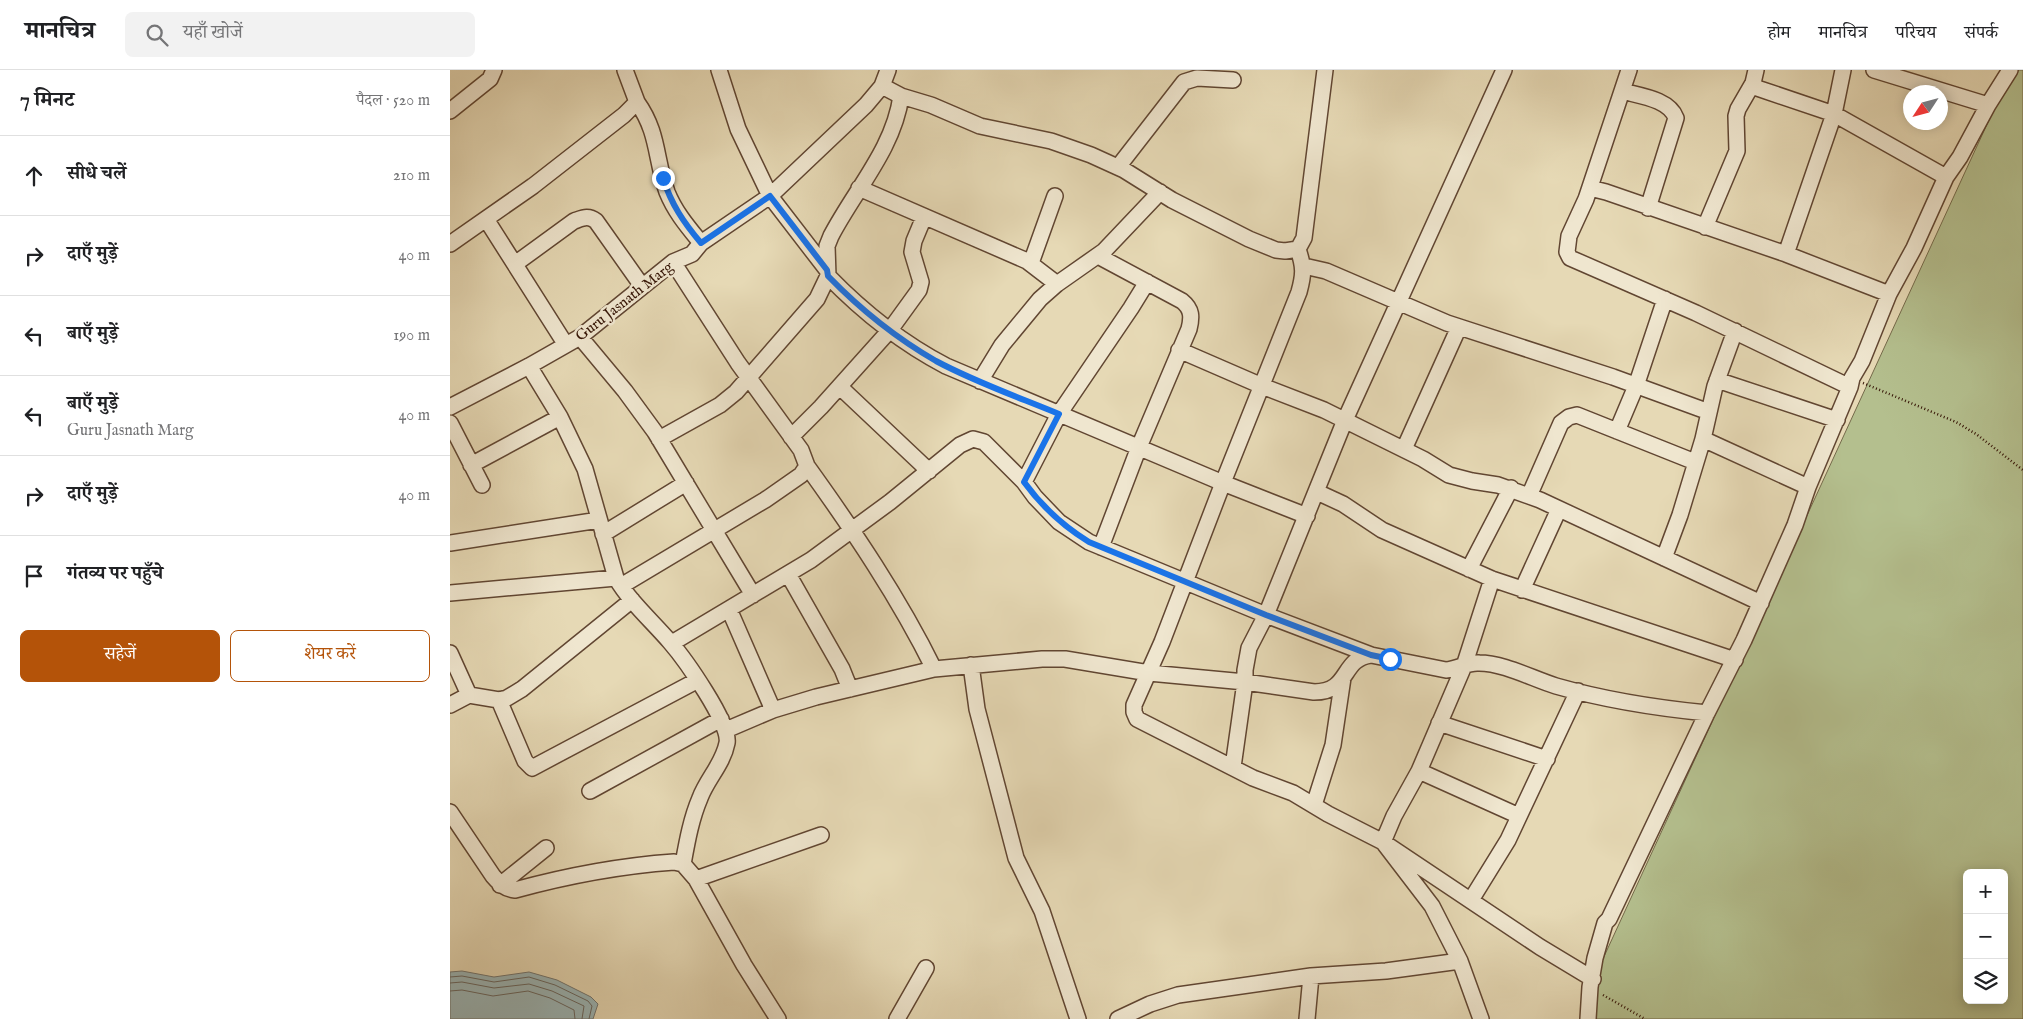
<!DOCTYPE html>
<html lang="hi">
<meta charset="utf-8">
<style>
body{margin:0;font-family:"IM FELL English","Noto Serif Devanagari",serif;background:#f2f2f2;color:#202124}
.controls{position:absolute;right:15px;bottom:15px;display:grid;overflow:hidden;border-radius:8px;box-shadow:0 2px 12px #0003}
.controls button{width:45px;height:45px;display:grid;place-items:center;padding:0;border:0;border-bottom:1px solid #e0e0e0;background:#fff;color:#202124;font:25px sans-serif}
.compass{position:absolute;left:1453px;top:15px;width:45px;height:45px;border-radius:50%;background:#fff;box-shadow:0 2px 12px #0003;rotate:234deg}
.stop{position:absolute;width:15px;height:15px;margin:-11px;border:4px solid #1a73e8;border-radius:50%;background:#fff}
.stop.end{background:#1a73e8;border-color:#fff;box-shadow:0 1px 5px #0008}
.list{margin:0;padding:0;list-style:none}
h2{display:flex;justify-content:space-between;align-items:center;height:65px;margin:0;padding:0 20px;font-size:21px}
h2 small{font-size:16px;font-weight:400;color:#757577}
.list li{display:grid;grid-template-columns:32px 1fr auto;gap:15px;align-items:center;box-sizing:border-box;height:80px;padding:0 20px;border-top:1px solid #e0e0e0}
.list b{display:block;font-size:19px;white-space:nowrap}
.list p{margin:0;font-size:16px;white-space:nowrap;color:#757577}
.list em{font-size:16px;font-style:normal;color:#757577}
.actions{display:flex;gap:10px;padding:15px 20px}
.actions a{flex:1;padding:11px 0;border:1px solid #b45309;border-radius:8px;text-align:center;font-size:18px;color:#b45309}
.actions .main{background:#b45309;color:#fff}
.icon{flex:none;width:28px;height:28px;fill:none;stroke:currentColor;stroke-width:2;stroke-linecap:round;stroke-linejoin:round}
.map{position:relative;flex:none;width:1573px;height:949px;overflow:hidden}
header{display:flex;align-items:center;gap:30px;box-sizing:border-box;height:70px;padding:0 25px;background:#fff;border-bottom:1px solid #e0e0e0}
header strong{font-size:24px}
nav{display:flex;gap:28px;margin-inline-start:auto;font-size:18px}
.search{width:350px;height:45px;background:#f2f2f2;display:flex;align-items:center;gap:12px;box-sizing:border-box;padding:0 18px;border-radius:8px;color:#757577;font-size:19px}
main{display:flex}
aside{flex:1;background:#fff}
.map>svg:first-child{display:block}
.green{fill:#b4bf8e;stroke:#746a4a;fill-rule:evenodd}
.water{fill:#9bb7b9;stroke:#727671}
.lines{fill:none;stroke-linecap:round;stroke-linejoin:round}
.shore{stroke:#686660;stroke-width:1}
.street-casing{stroke:#614632;stroke-width:18}
.path{stroke:#351506;stroke-width:2.5;stroke-dasharray:1 2.5;stroke-linecap:butt}
.street{stroke:#efe6cf;stroke-width:15}
.route{stroke:#1a73e8;stroke-width:6}
.labels{text-anchor:middle;stroke-width:5;stroke-linejoin:round;paint-order:stroke}
.street-label{font-size:15px;fill:#351506;stroke:#efe6cf}
</style>
<header>
<strong>मानचित्र</strong>
<div class="search"><svg class="icon" aria-label="search" viewBox="0 0 24 24"><circle cx="10" cy="10" r="6"/><path d="M15 15l6 6"/></svg>यहाँ खोजें</div>
<nav><a>होम</a><a>मानचित्र</a><a>परिचय</a><a>संपर्क</a></nav>
</header>
<main>
<aside>
<h2>7 मिनट<small>पैदल · 520 m</small></h2>
<ul class="list">
<li><svg class="icon" aria-label="ahead" viewBox="0 0 24 24"><path d="M12 20V5M6 11l6-6 6 6"/></svg><div><b>सीधे चलें</b></div><em>210 m</em></li>
<li><svg class="icon" aria-label="right" viewBox="0 0 24 24"><path d="M7 20v-9h11M14 6l5 5-5 5"/></svg><div><b>दाएँ मुड़ें</b></div><em>40 m</em></li>
<li><svg class="icon" aria-label="left" viewBox="0 0 24 24"><path d="M17 20v-9H6M10 6l-5 5 5 5"/></svg><div><b>बाएँ मुड़ें</b></div><em>190 m</em></li>
<li><svg class="icon" aria-label="left" viewBox="0 0 24 24"><path d="M17 20v-9H6M10 6l-5 5 5 5"/></svg><div><b>बाएँ मुड़ें</b><p>Guru Jasnath Marg</p></div><em>40 m</em></li>
<li><svg class="icon" aria-label="right" viewBox="0 0 24 24"><path d="M7 20v-9h11M14 6l5 5-5 5"/></svg><div><b>दाएँ मुड़ें</b></div><em>40 m</em></li>
<li><svg class="icon" aria-label="arrive" viewBox="0 0 24 24"><path d="M6 21V4h12l-3 4 3 4H6"/></svg><div><b>गंतव्य पर पहुँचे</b></div></li>
</ul>
<div class="actions"><a class="main">सहेजें</a><a>शेयर करें</a></div>
</aside>
<div class="map">
<svg width="1573" height="949" viewBox="0 0 1573 949">
<rect width="100%" height="100%" fill="#e6d9b5"/>
<filter id="stains"><feTurbulence type="fractalNoise" baseFrequency=".004" numOctaves="4"/><feColorMatrix values="0 0 0 0 .2 0 0 0 0 .09 0 0 0 0 .02 0 0 0 .5 -.17"/></filter>
<radialGradient id="worn" r=".72"><stop offset=".6" stop-color="#630" stop-opacity="0"/><stop offset="1" stop-color="#630" stop-opacity=".3"/></radialGradient>
<path class="green" d="M1562,0H1573V949H1130L1140,917ZM1517,803H1554V930H1517Z"/>
<path class="water" d="M12,901L44,907L79,902L107,910L141,927L148,934L143,949H0V902Z"/>
<g class="lines">
<path class="shore" d="M0,907L12,906L44,912L79,907L105,915L138,931L142,936L139,949
M0,913L12,912L44,918L79,914L102,921L134,936L132,949
M0,921L12,920L43,926L78,921L100,928L124,940L125,949"/>
<defs>
<path id="street" d="M269,0L288,59L320,126L377,200
M1179,0L1136,129L1119,166L1117,182L1120,188L1246,243L1400,317
M1306,0L1303,13L1307,18L1384,44L1496,107
M1424,0L1538,35
M432,16L451,26L481,35L530,56L601,71L641,85L674,100L722,130L799,169L826,180L835,181L848,179L854,168L875,0
M1172,21C1190,26 1219,29 1226,48L1198,138
M187,32C209,63 205,88 217,122C225,142 238,157 251,173
M0,41L40,9L44,0
M668,97L734,12L747,8L783,10
M409,118L577,191L607,214
M1140,118L1156,122L1336,184L1439,224
M36,149L116,275
M1255,157L1287,81L1286,46L1288,39L1303,13
M0,174L83,116L174,45L187,32L175,0
M848,179C854,197 854,204 849,222L776,405L712,572L684,635V642L687,649L803,708L843,723L878,744L933,772L1090,877L1143,909
M1336,184L1384,44L1393,0
M648,186L732,231C742,239 742,247 739,259L689,377L651,477
M581,193L605,126
M65,194L124,151C133,148 138,145 146,151L192,216
M854,196L876,201L997,253L1163,307L1259,342
M378,206C413,242 452,273 496,296L773,413L857,446
M130,267L175,321L205,362L303,525
M729,280L812,316L874,340L973,389L999,405L1022,411L1048,415L1090,430L1311,533
M79,296L110,347L135,399L166,508C180,532 202,551 220,572C234,588 281,654 277,673C273,694 257,709 250,728C241,749 237,772 233,794
M1267,310L1387,350
M530,311L552,275L590,229L607,214L654,181L710,122
M390,317L479,401
M0,337L79,296L130,267L223,192L242,184L251,173L320,126L416,35L432,16L438,0
M0,353L32,415
M1167,361L1186,316L1215,229
M341,367L371,337L440,260L469,220L471,212L462,182L464,171L474,147
M209,369L270,335L286,322L367,229L378,206L377,176L381,166C405,120 444,78 451,26
M1253,369L1358,417
M954,379L1009,257
M21,395L110,347
M357,396C403,460 449,528 484,599
M574,412L609,344L681,238L697,212
M867,422L893,434L932,460L1042,509L1285,590
M1079,426L1111,353L1119,347L1127,345L1245,392
M153,464L236,413
M0,473L149,450
M1214,488L1230,445L1253,369L1265,316L1285,261
M1019,499L1061,418
M338,504L392,599L400,619
M171,516L315,430L351,405L357,396L351,380L288,293L223,192
M1072,520L1109,439
M0,523L166,508
M279,539L323,640
M222,573L361,490L440,432L510,375L523,369L534,372L574,412L585,427L609,452L639,472L816,545L921,585
M0,583L19,625
M521,595L527,639L566,788L592,841L628,949
M49,630L75,691L82,698L248,610
M0,635L19,625L49,630L57,628L72,619L182,530
M989,653L1097,689
M276,660L323,640L366,627L484,599L592,589H615L699,603L795,612L864,622C901,622 890,589 921,585L996,600C1008,599 1018,592 1029,593C1054,593 1083,609 1106,616C1155,630 1206,638 1257,643
M783,697L795,612V600L799,578L816,545L895,350L1054,0
M969,701L1069,746
M140,721L271,649
M864,735L883,675L893,608
M0,742L43,806C50,814 55,819 65,820C120,805 167,796 224,792L233,794L246,809L294,895L328,949
M246,809L371,765
M50,815L96,778
M1021,830L1058,770L1128,621
M447,949L476,898
M668,949L700,934L728,925L861,906L936,901L1010,891
M857,949L861,906
M1031,949L1010,891L982,836L933,772L944,746L969,701L1014,596L1042,509
M1138,949L1140,917L1145,888L1155,853L1159,849L1257,643L1294,570L1345,455L1358,417L1400,317L1402,308L1412,291L1439,224L1464,178L1496,107L1510,87L1538,35L1560,0"/>
</defs>
<use href="#street" class="street-casing"/>
<path class="path" d="M1413,313L1506,352L1526,364L1573,400
M1153,925L1195,949"/>
<use href="#street" class="street"/>
</g>
<g class="lines">
<path class="route" d="M213,108C221,134 234,153 251,173L320,126L377,200L378,206C410,239 446,268 486,291C525,312 568,327 609,344L574,412C593,438 613,456 639,472L816,545L921,585L940,589"/>
</g>
<g class="labels">
<g class="street-label">
<text transform="translate(174 231) rotate(-38)" y="5">Guru Jasnath Marg</text>
</g>
</g>
<rect width="100%" height="100%" filter="url(#stains)"/>
<rect width="100%" height="100%" fill="url(#worn)"/>
</svg>
<div class="controls">
<button>+</button>
<button>−</button>
<button><svg class="icon" aria-label="layers" viewBox="0 0 24 24"><path d="M12 4l9 5-9 5-9-5zM3 14l9 5 9-5"/></svg></button>
</div>
<svg class="compass" viewBox="-18 -18 36 36"><path d="M0-13l5 13h-10z" fill="#e53935"/><path d="M0 13l5-13h-10z" fill="#757577"/></svg>
<div class="stop" style="left:940px;top:589px"></div>
<div class="stop end" style="left:213px;top:108px"></div>
</div>
</main>
